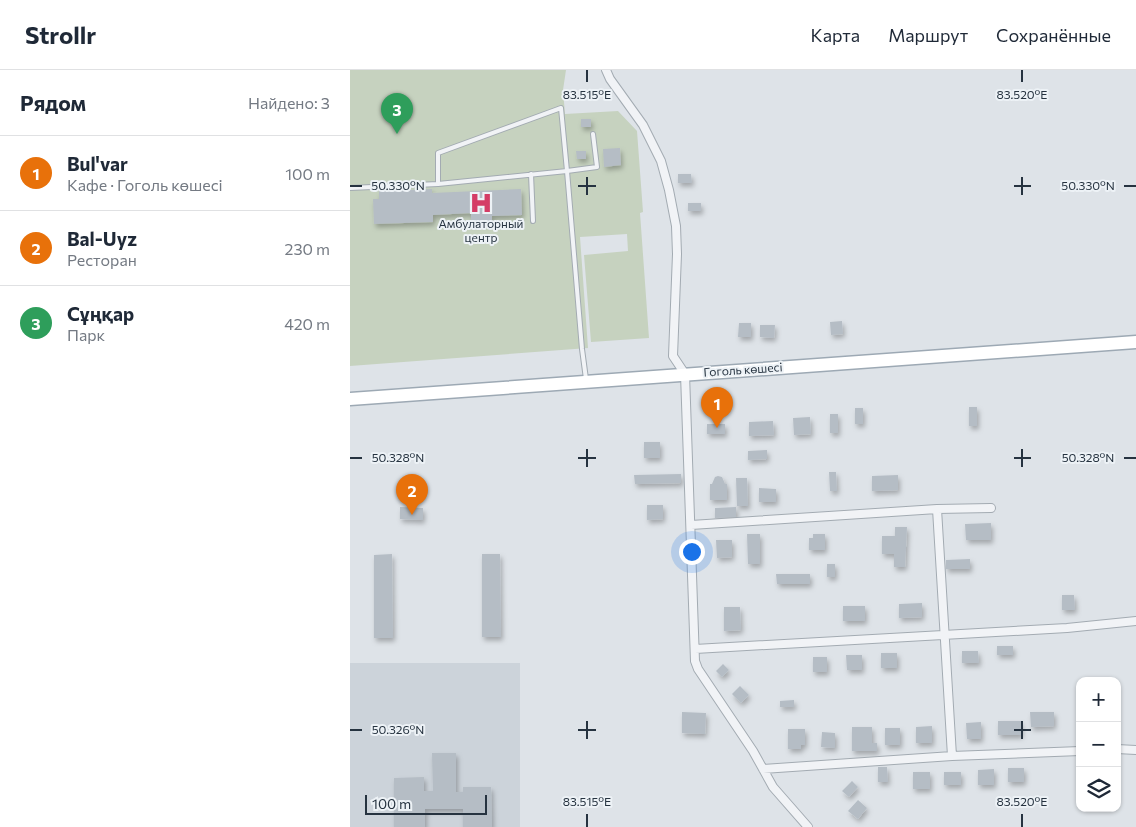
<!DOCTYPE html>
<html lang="ru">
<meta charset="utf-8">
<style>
body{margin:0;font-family:Commissioner,sans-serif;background:#f6f6f7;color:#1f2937}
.controls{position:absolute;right:15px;bottom:15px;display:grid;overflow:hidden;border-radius:10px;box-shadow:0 1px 4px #0004}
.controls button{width:45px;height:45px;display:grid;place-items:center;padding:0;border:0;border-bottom:1px solid #e0e1e3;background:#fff;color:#1f2937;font:25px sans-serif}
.scale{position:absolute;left:15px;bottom:12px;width:122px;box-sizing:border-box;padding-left:5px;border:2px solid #263340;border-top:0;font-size:14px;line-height:18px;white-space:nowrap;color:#263340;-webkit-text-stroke:4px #edf2f6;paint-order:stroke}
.you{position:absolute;left:341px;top:481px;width:18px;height:18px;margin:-12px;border:4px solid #fff;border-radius:50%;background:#1a73e8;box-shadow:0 0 0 8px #1a73e833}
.badge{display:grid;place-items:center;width:32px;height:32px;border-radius:50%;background:#d43c66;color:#fff;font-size:16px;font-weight:700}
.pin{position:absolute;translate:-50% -41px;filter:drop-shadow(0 1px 2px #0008)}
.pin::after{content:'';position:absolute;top:26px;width:18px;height:15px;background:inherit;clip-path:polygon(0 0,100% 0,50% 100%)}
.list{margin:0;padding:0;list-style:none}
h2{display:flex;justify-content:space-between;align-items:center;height:65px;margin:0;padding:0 20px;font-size:21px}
h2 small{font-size:16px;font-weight:400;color:#747a83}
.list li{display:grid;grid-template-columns:32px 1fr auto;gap:15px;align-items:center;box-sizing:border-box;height:75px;padding:0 20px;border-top:1px solid #e0e1e3}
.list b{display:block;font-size:19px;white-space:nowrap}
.list p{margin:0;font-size:16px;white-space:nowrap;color:#747a83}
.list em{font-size:16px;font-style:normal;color:#747a83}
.icon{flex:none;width:28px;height:28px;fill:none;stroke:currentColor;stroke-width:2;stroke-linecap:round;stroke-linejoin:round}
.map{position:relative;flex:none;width:786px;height:757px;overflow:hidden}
header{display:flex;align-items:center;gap:30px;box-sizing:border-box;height:70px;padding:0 25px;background:#fff;border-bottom:1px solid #e0e1e3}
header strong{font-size:24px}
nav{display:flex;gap:28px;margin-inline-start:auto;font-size:18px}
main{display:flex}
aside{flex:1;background:#fff}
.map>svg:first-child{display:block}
.built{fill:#ccd3da}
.green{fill:#c6d2bf}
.building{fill:#b5bdc5;filter:url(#shadow)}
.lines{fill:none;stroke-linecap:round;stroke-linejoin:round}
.lane-casing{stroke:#a3abb2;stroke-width:6}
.street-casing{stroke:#a3abb2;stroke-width:10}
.primary-casing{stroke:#9da9b4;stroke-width:15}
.lane{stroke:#f1f3f6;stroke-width:4}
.street{stroke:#f1f3f6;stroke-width:8}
.primary{stroke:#fff;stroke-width:12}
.ticks{fill:none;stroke:#263340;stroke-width:2}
.labels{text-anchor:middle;stroke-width:4;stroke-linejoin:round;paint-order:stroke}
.poi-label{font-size:12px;fill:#263340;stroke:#edf2f6}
.street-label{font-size:12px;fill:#263340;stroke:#edf2f6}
.ticks-label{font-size:12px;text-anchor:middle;fill:#263340;stroke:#edf2f6;stroke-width:4;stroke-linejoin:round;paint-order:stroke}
</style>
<header>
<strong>Strollr</strong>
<nav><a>Карта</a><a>Маршрут</a><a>Сохранённые</a></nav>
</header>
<main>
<aside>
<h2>Рядом<small>Найдено: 3</small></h2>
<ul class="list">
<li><span class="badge" style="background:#e8710a">1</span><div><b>Bul'var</b><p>Кафе · Гоголь көшесі</p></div><em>100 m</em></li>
<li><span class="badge" style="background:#e8710a">2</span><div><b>Bal-Uyz</b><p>Ресторан</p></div><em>230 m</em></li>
<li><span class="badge" style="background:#2e9e5b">3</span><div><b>Сұңқар</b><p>Парк</p></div><em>420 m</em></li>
</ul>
</aside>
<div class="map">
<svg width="786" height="757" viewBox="0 0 786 757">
<defs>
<filter id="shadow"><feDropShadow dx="2" dy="3.5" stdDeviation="2.5" flood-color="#0004"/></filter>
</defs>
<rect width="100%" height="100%" fill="#dee3e8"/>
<path class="built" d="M0,593H170V757H0Z"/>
<path class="green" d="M0,0H216L213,20L215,44L268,41L287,61L293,142L290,143L299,268L241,272L234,185L278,181L277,164L230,167L238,278L0,296Z"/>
<path class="building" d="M231,49H241V57H231Z
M270,78L271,95L254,97L253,79Z
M226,81H236V89H227Z
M328,104H341L342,113H328Z
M82,119V123L171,119L172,145L142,146V151L121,152V143L83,145V152L24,154L23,129H29V121Z
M338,133H351V141H338Z
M492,251L493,264L481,265L480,252Z
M389,253H401V267H388Z
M410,255H425L424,268L410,267Z
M619,337H627V356H619Z
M505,338H513V354H505Z
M480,344H488V363H480Z
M460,347L461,364L444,365L443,348Z
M423,351L424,365L399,366V352Z
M357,354H375V364H357Z
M294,372H310V388H294Z
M417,380V389L398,390V381Z
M479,402H486L487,421H480Z
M331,404V413L285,414L284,405Z
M548,405V420L522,421V406Z
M368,406L372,407L375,414H377V430H360V414H362L365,407Z
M386,408H397L398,436H387Z
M409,418L426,419V432H409Z
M297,435H313V449L297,450Z
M50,437L73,438V450L50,449Z
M386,437V447L365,448V438Z
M641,453V470H616L615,454Z
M545,457H557L555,497H544V484H532V466H545Z
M397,464H410V494H398Z
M463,464H475V480H459V468H463Z
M366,470H382V487L367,488Z
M42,484L43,568H24V485Z
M132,484H150L151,567H132Z
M620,489V499H596V490Z
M477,494H485V507H477Z
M426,504H460V514H427Z
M712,525H724L725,540H712Z
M572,533V547L549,548V534Z
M493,536H515V551H493Z
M374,537H390L391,560L374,561Z
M647,576H663V585H647Z
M612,581H628L629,593H612Z
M531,583H547V598H531Z
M496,585H512V600H497Z
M463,587H477V602H463Z
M373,594L379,600L372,607L366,601Z
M390,616L399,625L391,633L382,624Z
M444,630V637H430V631Z
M332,642L356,643L355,664L332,663Z
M680,642H704V656L681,657Z
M648,651H671V665H648Z
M631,652V669H617L616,653Z
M582,656V673H566V657Z
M502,657H522V673H527V681H502Z
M535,658H550V675H535Z
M438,659H455V675H451V679H438Z
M472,662L485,663V678L471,677Z
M82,683H106V722H113V717H141L142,757H113V739H75V757H44V708L74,707V721H83Z
M528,697H537L538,712H528Z
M658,698H674V712H658Z
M644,699V715H628V700Z
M563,702H580V719H563Z
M594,702H611V715H594Z
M502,711L508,717L499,727L492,721Z
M508,730L517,738L508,749L498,741Z"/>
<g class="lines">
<defs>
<path id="lane" d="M211,38L217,101L88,114V83Z
M181,104L183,151
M0,118L88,114
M236,309L232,279L217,101L247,97L243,64"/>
<path id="street" d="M256,0L260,9L293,55L311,91L319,120L326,156L327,184L323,286L335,304L345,591L348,599L403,681L423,717L458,757
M587,439L602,686
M341,455L587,439L641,438
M345,579L717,558L786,551
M767,679L786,680
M413,699L602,686L730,681"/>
<path id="primary" d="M0,329L786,272"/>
</defs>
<use href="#lane" class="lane-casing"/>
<use href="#street" class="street-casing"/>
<use href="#primary" class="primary-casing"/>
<use href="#lane" class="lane"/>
<use href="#street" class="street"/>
<use href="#primary" class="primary"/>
</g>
<path class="ticks" d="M237,0V12M672,0V12M237,107V125M672,107V125M0,116H12M228,116H246M664,116H681M774,116H786M237,379V397M672,379V397M0,388H12M228,388H246M664,388H681M774,388H786M237,651V669M672,651V669M0,660H12M228,660H246M664,660H681M237,744V757M672,744V757"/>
<defs>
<symbol id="hospital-bare" viewBox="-9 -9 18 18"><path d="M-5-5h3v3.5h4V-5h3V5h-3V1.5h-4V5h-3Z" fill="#d43c66" stroke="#edf2f6" stroke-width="2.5" paint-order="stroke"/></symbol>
</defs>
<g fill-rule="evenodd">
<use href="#hospital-bare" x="115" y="117" width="32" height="32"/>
</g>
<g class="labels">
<g class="poi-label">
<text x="131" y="158">Амбулаторный<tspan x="131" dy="14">центр</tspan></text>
</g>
<g class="street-label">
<text transform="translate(393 300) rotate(-4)" y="4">Гоголь көшесі</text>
</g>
</g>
<g class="ticks-label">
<text x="237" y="29">83.515°E</text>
<text x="672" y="29">83.520°E</text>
<text x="48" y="120">50.330°N</text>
<text x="738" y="120">50.330°N</text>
<text x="48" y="392">50.328°N</text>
<text x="738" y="392">50.328°N</text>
<text x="48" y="664">50.326°N</text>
<text x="237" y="736">83.515°E</text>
<text x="672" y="736">83.520°E</text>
</g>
</svg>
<div class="controls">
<button>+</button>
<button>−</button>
<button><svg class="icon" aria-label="layers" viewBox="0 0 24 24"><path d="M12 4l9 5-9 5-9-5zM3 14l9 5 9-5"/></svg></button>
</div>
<div class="scale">100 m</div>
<div class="you"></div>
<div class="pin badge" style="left:367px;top:358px;background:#e8710a">1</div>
<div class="pin badge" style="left:62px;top:445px;background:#e8710a">2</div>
<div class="pin badge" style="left:47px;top:64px;background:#2e9e5b">3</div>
</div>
</main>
